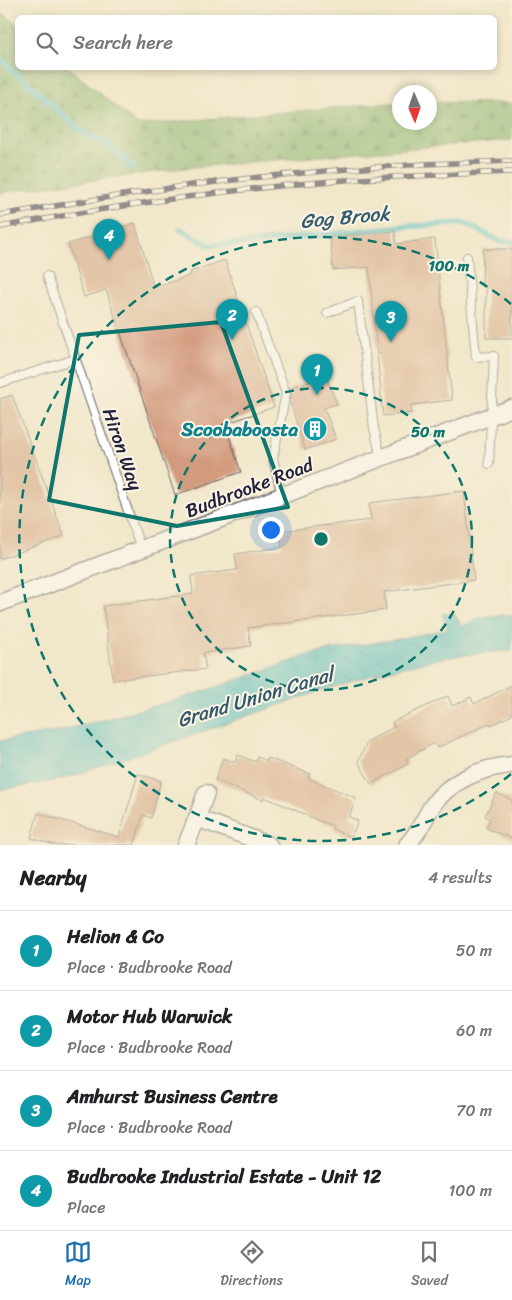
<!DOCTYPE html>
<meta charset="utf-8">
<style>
body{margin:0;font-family:Sriracha,sans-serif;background:#f6f6f6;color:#202124}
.compass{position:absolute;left:392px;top:85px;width:45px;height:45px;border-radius:50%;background:#fff;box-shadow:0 2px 8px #0003;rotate:178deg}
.you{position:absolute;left:270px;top:529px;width:18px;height:18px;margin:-12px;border:4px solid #fff;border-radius:50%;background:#1a73e8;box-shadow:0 0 0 8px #1a73e833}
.badge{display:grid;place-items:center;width:32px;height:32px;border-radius:50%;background:#1f6fb2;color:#fff;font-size:16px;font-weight:700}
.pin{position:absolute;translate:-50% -41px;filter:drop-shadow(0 1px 2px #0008)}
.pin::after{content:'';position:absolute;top:26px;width:18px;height:15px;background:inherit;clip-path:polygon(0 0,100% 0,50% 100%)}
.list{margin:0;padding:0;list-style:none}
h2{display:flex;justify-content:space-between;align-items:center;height:65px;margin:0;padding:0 20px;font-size:21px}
h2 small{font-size:16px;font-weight:400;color:#757577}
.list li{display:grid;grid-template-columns:32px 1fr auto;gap:15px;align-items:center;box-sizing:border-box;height:80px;padding:0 20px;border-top:1px solid #e0e0e0}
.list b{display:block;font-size:19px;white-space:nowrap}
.list p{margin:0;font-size:16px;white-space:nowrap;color:#757577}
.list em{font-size:16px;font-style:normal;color:#757577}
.icon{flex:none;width:28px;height:28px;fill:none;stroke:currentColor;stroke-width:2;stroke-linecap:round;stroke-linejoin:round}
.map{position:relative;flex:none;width:512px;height:845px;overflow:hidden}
.search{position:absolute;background:#fff;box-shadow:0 2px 8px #0003;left:15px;right:15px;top:15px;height:55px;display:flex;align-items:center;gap:12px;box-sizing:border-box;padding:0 18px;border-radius:8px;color:#757577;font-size:19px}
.sheet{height:385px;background:#fff}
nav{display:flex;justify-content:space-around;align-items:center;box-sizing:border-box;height:70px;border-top:1px solid #e0e0e0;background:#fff;font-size:14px;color:#757577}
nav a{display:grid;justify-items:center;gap:2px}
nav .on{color:#1f6fb2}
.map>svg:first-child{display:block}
.forest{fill:url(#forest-firs);stroke:#526a53}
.water{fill:url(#water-ripples);stroke:#3a7082}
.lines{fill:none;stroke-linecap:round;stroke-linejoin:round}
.stream{stroke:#51bfc9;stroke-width:6}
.building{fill:#d39b7e}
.lane-casing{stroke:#6a676d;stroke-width:10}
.street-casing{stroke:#6a676d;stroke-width:19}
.lane{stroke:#fff;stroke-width:8}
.street{stroke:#fff;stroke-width:16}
.rail-casing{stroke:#22223b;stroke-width:5.5}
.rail{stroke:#fcf5e5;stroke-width:4;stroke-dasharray:11;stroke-linecap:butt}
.marked{fill:none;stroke:#0f766e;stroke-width:4;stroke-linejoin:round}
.ring{fill:none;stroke:#0f766e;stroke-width:2.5;stroke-dasharray:9 6}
.labels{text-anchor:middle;stroke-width:4;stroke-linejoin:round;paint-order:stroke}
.culture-label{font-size:19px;font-weight:bold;fill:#0d838f;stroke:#fcf5e5;text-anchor:end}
.street-label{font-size:19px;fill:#22223b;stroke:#fcf5e5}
.water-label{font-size:20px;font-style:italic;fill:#32596d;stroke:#fcf5e5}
.centre{fill:#0f766e;stroke:#fcf5e5;stroke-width:2.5}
.ring-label{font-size:15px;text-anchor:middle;font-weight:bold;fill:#0f766e;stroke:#fcf5e5;stroke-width:4;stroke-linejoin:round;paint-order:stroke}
</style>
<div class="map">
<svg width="512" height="845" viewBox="0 0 512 845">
<defs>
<pattern id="forest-firs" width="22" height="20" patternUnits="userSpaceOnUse" patternTransform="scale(1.25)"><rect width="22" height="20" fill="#81b16b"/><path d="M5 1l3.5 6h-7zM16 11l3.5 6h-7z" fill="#699059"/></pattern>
<pattern id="water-ripples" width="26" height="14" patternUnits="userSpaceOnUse" patternTransform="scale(1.25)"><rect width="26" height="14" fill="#51bfc9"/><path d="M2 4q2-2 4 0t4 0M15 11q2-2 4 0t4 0" fill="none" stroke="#439ba4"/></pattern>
</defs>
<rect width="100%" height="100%" fill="#fcf5e5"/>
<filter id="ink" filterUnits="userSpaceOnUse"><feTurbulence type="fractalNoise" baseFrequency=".02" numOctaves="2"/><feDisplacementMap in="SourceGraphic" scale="10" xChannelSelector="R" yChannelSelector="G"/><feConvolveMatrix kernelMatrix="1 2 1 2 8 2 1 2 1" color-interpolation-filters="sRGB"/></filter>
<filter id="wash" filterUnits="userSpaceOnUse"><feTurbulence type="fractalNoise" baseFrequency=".0096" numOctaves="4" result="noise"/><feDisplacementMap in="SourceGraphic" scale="20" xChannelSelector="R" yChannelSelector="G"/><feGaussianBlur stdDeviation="1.12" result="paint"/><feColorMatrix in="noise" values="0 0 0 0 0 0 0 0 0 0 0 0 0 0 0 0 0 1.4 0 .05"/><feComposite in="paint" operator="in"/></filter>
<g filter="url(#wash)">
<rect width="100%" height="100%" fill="#f1e7cb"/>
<path class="forest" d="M0,13L7,16L17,25L18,68H69L138,125L399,102L400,122H430V102L512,103V140L193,167L11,191L0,194Z"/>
<path class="water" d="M454,613L462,627C479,614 492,616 512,615V651L490,652L442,658L382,672L320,691L79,774L53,781L0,790V741L61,731L176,700L220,686L306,656L330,650L392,640L444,630L448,627L442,614Z"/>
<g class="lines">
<path class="stream" d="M0,58L77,128L89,136L108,144L133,167
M180,229L208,245L239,244L396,227L465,223L499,241L512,242"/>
</g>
<g id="blocks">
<path class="building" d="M135,223L154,288L191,275L190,272L225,260L274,407L225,424L241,472L175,495L106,290L84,297L68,244Z
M395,231L396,244L435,239L452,400L411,405L412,413L383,416L369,267L333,270L330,237Z
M483,249H512V338H486V287H482Z
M326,376L337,404L324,408L336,439L305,450L290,402L292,394L290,388Z
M12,395L64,536L0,559V399Z
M464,491L474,580L384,592L386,610L248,628L251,646L203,653L206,669L113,680L103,606L193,594L191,576L237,570L235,554L282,547L280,531L371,520L369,503Z
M512,685V715L491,725L490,723L437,748L434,743L406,759L408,764L371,784L358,761L368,741L394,727L392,722L448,696L452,706L471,697L474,704Z
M238,755L256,762L257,757L267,761L268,758L310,774L308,778L356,798L349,817L358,821L351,837L332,829L333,826L307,816V815L264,797L263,800L215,780L223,758L235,762Z
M138,774L161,781L151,818L143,815L134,845H55L31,838L38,813L119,837Z
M496,793L512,800V839L486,828L490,819L485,816Z"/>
</g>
</g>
<g filter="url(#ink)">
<use href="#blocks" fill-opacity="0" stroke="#6a676d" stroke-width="1"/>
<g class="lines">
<defs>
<path id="lane" d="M467,257L476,357L494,356L489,464
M47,276L141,549
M256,312L286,393L273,458L282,496
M327,313L358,301L374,428L381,458
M0,383L75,359"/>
<path id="street" d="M0,603L512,408
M197,818L206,793
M186,845L197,818L269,845
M407,845C418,834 424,819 432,806C449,781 483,767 512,765"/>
</defs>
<use href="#lane" class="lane-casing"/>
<use href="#street" class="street-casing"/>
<use href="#lane" class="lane"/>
<use href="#street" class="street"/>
<defs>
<path id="rail" d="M0,215L110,197L191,185L260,177L348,169L425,164L512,161
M0,227C114,206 229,189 345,180C401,176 456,174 512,172"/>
</defs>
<use href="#rail" class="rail-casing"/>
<use href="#rail" class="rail"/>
</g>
</g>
<path d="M0 0H512V845H0ZM221,322L288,507L177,526L49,500L79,335Z" fill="#f1e7cb" fill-opacity=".55" fill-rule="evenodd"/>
<path class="marked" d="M221,322L288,507L177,526L49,500L79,335Z"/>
<g class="ring">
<circle cx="321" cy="539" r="151"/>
<path d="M511 774A302 302 0 1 1 511 304"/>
</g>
<defs>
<symbol id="building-disc" viewBox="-11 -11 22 22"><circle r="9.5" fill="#0f9aa8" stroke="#fcf5e5"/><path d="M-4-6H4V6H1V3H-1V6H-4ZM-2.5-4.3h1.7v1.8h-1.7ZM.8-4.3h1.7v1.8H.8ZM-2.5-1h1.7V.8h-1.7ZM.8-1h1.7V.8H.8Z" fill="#fff"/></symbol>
</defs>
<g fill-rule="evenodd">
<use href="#building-disc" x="301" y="415" width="28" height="28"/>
</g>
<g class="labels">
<g class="culture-label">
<text x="298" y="436">Scoobaboosta</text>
</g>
<g class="street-label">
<text transform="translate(123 449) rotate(71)" y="7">Hiron Way</text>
<text transform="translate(249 487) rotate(-21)" y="7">Budbrooke Road</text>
</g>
<g class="water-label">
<text transform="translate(345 217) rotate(-5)" y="7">Gog Brook</text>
<text transform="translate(255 697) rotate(-17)" y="7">Grand Union Canal</text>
</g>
</g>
<circle cx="321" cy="539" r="8" class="centre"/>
<g class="ring-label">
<text x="449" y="271">100 m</text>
<text x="428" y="437">50 m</text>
</g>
</svg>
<svg class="compass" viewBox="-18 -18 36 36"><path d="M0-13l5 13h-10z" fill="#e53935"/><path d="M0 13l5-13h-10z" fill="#757577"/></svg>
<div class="you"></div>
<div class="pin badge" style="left:317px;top:395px;background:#0f9aa8">1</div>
<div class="pin badge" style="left:232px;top:340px;background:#0f9aa8">2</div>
<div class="pin badge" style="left:391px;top:342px;background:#0f9aa8">3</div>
<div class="pin badge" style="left:109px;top:260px;background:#0f9aa8">4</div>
<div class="search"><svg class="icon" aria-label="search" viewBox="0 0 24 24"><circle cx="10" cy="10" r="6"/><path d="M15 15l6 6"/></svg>Search here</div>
</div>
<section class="sheet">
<h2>Nearby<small>4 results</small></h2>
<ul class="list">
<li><span class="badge" style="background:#0f9aa8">1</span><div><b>Helion &amp; Co</b><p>Place · Budbrooke Road</p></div><em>50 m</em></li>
<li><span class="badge" style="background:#0f9aa8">2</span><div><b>Motor Hub Warwick</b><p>Place · Budbrooke Road</p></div><em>60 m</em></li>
<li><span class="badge" style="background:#0f9aa8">3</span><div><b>Amhurst Business Centre</b><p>Place · Budbrooke Road</p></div><em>70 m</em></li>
<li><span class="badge" style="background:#0f9aa8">4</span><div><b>Budbrooke Industrial Estate - Unit 12</b><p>Place</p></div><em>100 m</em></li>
</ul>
</section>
<nav>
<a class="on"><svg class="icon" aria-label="map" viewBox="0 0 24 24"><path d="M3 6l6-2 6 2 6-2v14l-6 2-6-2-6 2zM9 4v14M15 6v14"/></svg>Map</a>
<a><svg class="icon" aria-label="directions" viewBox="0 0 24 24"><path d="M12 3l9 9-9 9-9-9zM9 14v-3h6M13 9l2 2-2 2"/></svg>Directions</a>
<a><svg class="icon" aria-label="saved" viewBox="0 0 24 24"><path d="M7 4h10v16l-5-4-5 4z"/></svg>Saved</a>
</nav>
